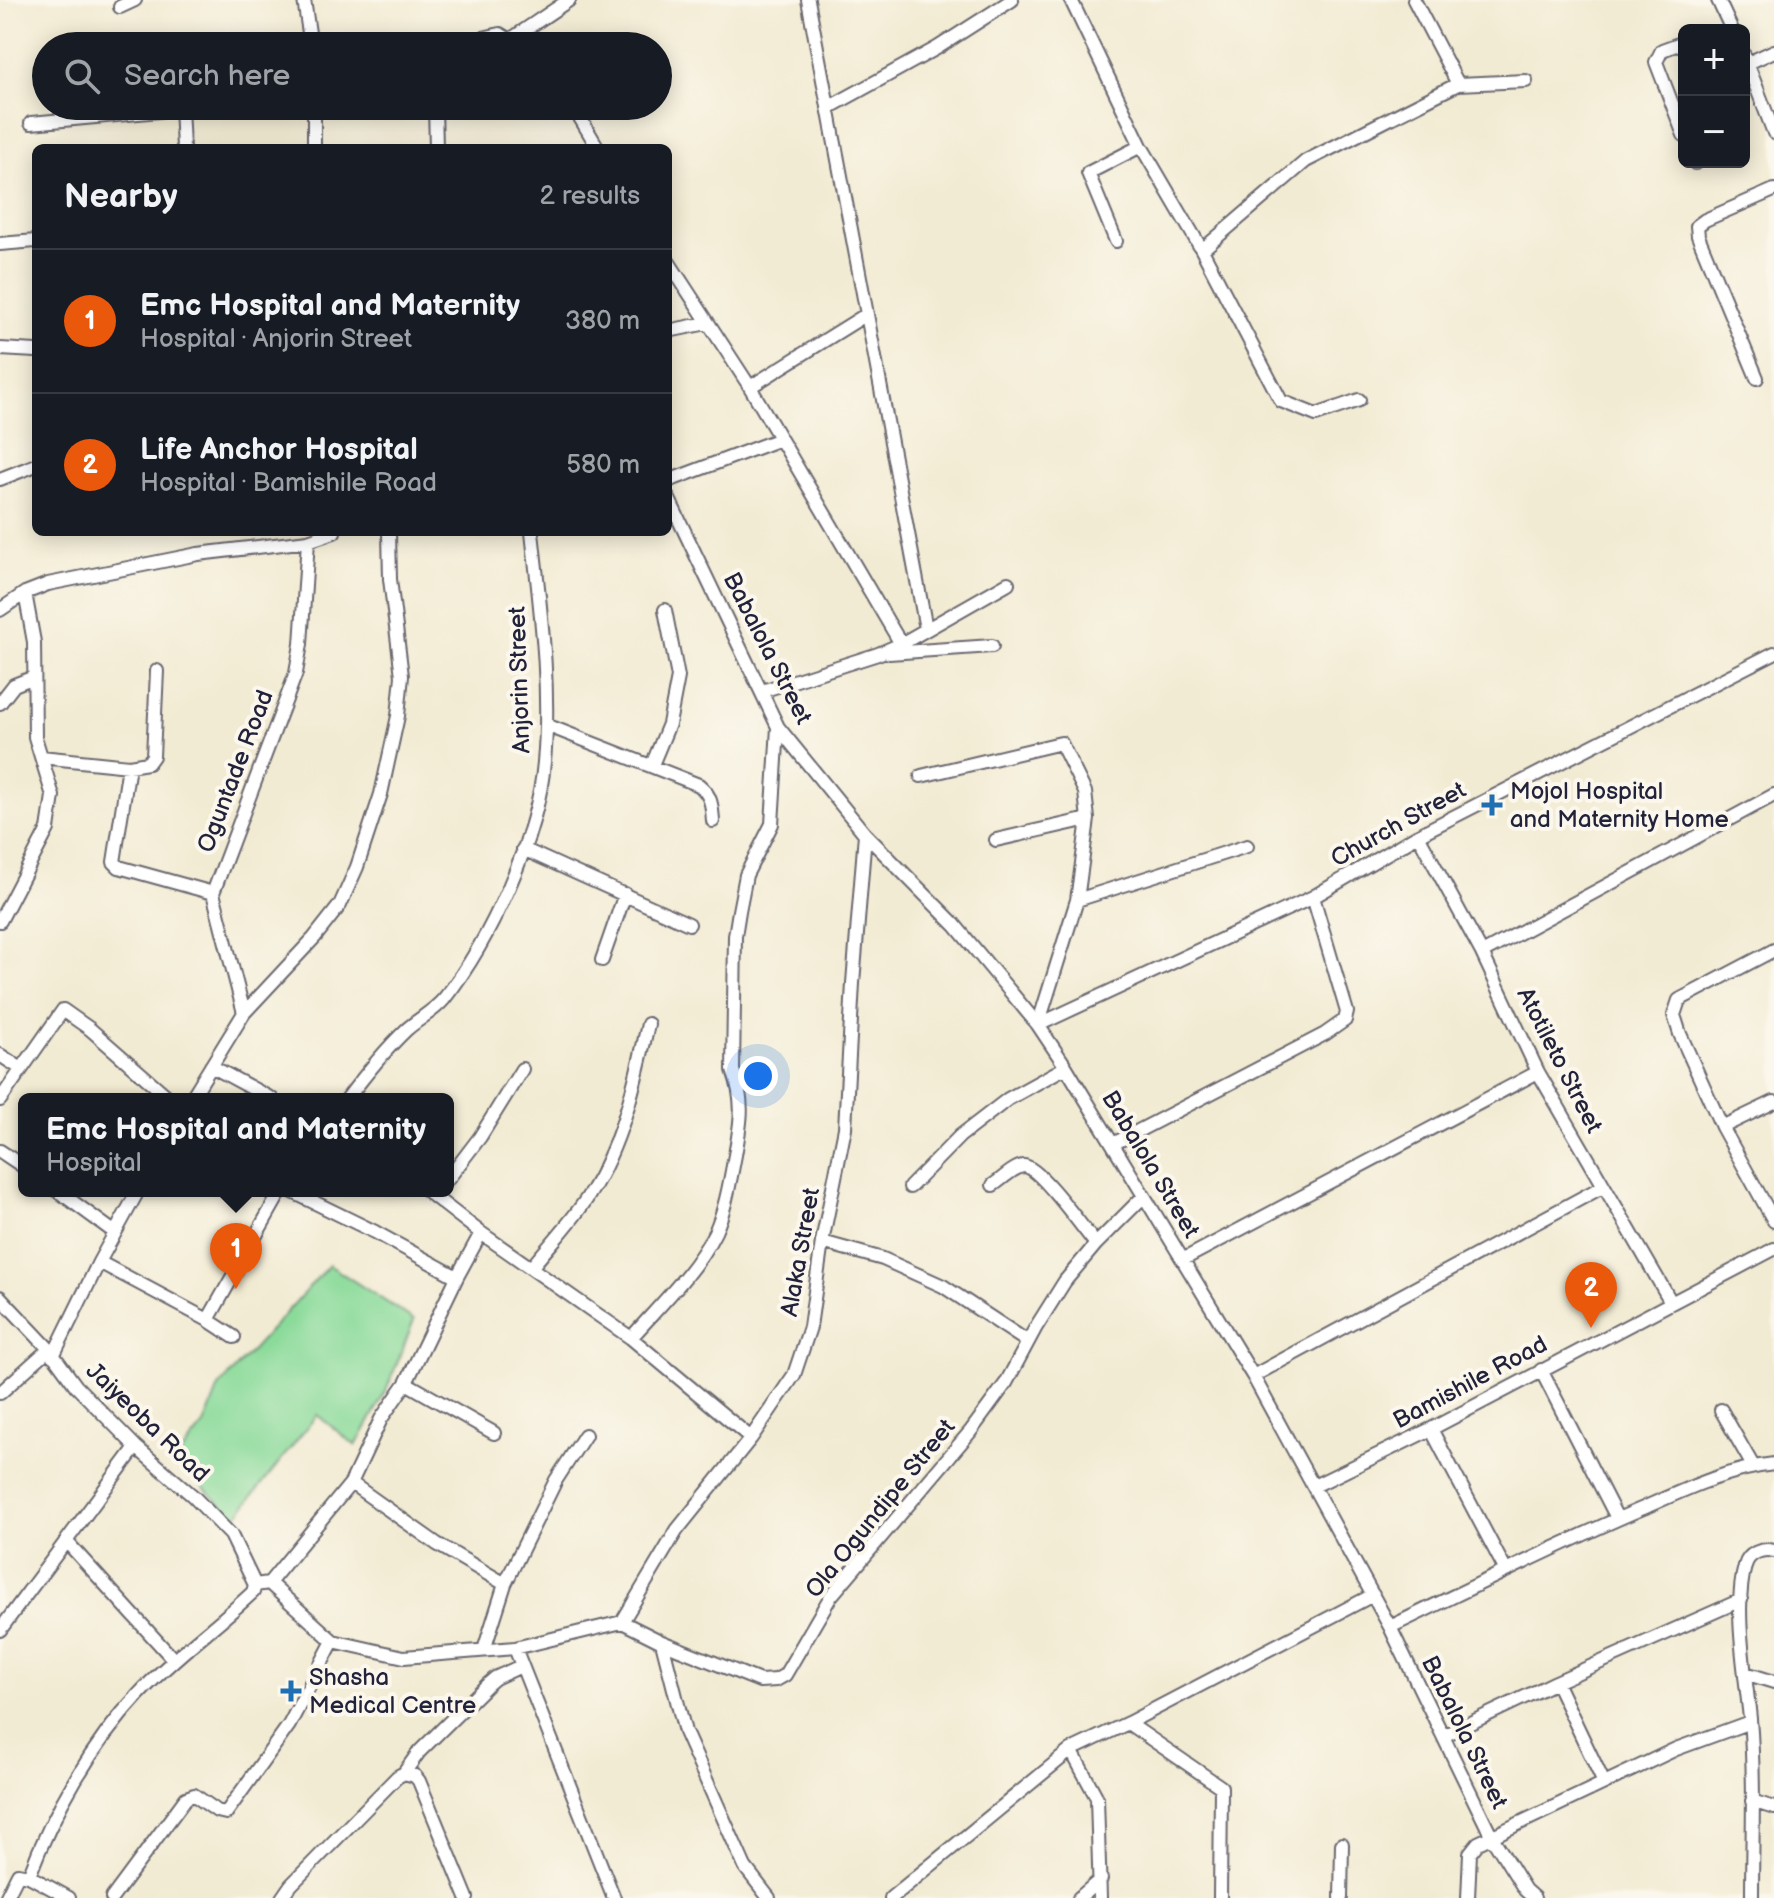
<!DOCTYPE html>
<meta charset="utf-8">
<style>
body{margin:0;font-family:"Balsamiq Sans",sans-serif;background:#20242c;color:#f1f3f6}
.controls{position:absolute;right:24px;top:24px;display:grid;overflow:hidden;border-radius:12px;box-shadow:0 4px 20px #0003}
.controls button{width:72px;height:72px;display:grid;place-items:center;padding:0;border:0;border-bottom:2px solid #363941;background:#171b24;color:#f1f3f6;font:40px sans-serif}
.you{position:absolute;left:758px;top:1076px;width:28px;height:28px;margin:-20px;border:6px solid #fff;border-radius:50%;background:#1a73e8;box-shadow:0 0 0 12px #1a73e833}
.badge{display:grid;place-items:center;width:52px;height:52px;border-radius:50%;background:#ea580c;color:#fff;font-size:26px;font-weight:700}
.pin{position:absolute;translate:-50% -66px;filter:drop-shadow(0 2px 4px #0008)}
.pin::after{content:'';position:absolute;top:42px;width:28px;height:24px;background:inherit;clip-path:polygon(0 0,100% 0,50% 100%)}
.popup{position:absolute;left:18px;top:1093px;width:436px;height:104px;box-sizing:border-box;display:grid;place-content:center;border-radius:12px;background:#171b24;filter:drop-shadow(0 2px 6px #0005);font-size:26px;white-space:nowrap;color:#9ea1a6}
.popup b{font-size:30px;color:#f1f3f6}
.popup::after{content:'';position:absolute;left:50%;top:100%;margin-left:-16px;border:16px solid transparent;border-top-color:#171b24}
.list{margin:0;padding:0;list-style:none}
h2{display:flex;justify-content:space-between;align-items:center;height:104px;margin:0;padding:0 32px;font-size:34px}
h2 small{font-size:26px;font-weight:400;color:#9ea1a6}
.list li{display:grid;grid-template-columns:52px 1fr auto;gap:24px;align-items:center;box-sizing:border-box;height:144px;padding:0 32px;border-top:2px solid #363941}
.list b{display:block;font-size:30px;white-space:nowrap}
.list p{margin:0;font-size:26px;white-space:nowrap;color:#9ea1a6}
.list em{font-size:26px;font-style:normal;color:#9ea1a6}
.icon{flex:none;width:44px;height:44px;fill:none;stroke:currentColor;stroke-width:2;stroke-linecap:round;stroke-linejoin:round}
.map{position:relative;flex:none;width:1774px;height:1898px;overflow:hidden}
.search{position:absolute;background:#171b24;box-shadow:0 4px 20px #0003;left:32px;top:32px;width:640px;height:88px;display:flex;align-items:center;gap:20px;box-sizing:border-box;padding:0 28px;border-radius:44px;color:#9ea1a6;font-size:30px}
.panel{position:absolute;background:#171b24;box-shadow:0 4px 20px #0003;left:32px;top:144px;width:640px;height:392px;border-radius:12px}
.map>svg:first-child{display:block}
.green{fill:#8ada9a;stroke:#567e6a;stroke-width:2}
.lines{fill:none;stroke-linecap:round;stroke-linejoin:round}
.minor-casing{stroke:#6b6870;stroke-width:16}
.minor{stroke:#fff;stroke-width:12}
.poi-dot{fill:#1f6fb2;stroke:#fbf7ec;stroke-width:3}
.labels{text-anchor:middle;stroke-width:8;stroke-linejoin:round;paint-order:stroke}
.street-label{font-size:24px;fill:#22223b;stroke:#fbf7ec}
.poi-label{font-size:24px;fill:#22223b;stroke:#fbf7ec;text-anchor:start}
</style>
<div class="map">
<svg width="1774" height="1898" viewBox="0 0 1774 1898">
<rect width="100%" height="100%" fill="#fbf7ec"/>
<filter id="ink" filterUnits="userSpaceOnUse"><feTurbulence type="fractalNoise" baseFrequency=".0125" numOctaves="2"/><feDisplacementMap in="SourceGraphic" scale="16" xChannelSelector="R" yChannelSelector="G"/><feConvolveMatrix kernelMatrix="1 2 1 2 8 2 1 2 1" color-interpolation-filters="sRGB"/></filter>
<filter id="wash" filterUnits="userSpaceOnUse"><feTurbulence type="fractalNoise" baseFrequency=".006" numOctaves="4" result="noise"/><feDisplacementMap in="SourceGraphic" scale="32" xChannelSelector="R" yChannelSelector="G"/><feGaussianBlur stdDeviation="1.8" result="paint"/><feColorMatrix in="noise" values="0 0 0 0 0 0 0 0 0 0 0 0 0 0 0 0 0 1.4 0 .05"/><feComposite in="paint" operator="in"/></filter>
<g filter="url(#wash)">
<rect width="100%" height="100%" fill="#f2ebd3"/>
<path class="green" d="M329,1265L414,1320L386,1391L356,1446L317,1415L235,1518L175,1460L204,1425L219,1387Z"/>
</g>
<g filter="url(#ink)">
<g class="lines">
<defs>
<path id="minor" d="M304,0L311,46
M808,0L926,629
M1071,0L1141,146L1202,250L1281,401L1316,415L1359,400
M1414,0L1458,84
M1718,0L1732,30
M120,7L135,0
M1684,42L1662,50L1656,62L1684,135
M449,46L500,34L519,46
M501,46L569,0
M1744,55L1774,133
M1748,63L1774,51
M181,106L183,148
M435,106L436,148
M573,106L598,148
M828,108L937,48L1012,0
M31,123L181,109
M314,148V106
M1695,162V163
M1116,241L1088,173L1141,146
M0,244L36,241
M1202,250L1306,161L1458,84L1526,81
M668,261L750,387L901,644
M668,331L707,323
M0,349L36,351
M1757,378L1698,236L1697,226L1705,220L1774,190
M750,387L867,314
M0,479L36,465
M668,481L780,439
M668,497L778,727L865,834L955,925L1038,1025L1066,1067L1253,1376L1390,1627L1492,1837L1525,1890L1534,1898
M0,610L25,593L48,584L198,554L308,541L334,532
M889,653L992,646
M762,691L878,654L901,644L1008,583
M0,703L14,685L34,677
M546,725L699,785C711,795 712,805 713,821
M41,757L129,766L148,763L153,756L157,671
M652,765L669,724L678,677L665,610
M129,766L114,862L119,867L213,893
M921,776L1061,743L1085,792L1088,819L1077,900L1038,1025
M1418,835L1482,953L1538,1072L1671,1302
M996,840L1088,819
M523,849L689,924
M1077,900L1247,846
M0,921L48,829L53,796L35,737L34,642L25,593
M1774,950L1679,1000L1674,1015L1680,1034L1722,1127L1774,1221
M1482,953L1774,795
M602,960L625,894
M244,1013L213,893L296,673L301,644L308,541
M1038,1025L1313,897L1418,835L1774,653
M0,1055L20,1068
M211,1066L272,1099
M191,1099L244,1013L314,938L340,905L357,867L381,794L398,716L402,676L390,579L389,532
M347,1099C365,1075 384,1051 406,1030C418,1019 433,1012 444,999C490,941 538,837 544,762C551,686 540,607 532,532
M0,1100L63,1010L90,1029L170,1099
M1722,1127L1774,1102
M1113,1144L1325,1034L1345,1020L1347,1012L1313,897
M0,1151L24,1167
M448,1179L480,1137L522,1069
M993,1185C1001,1180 1015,1166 1024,1166C1040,1167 1084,1230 1096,1244
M910,1187L960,1136L1008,1099L1066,1067
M58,1191L114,1232
M291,1191L375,1232L457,1277
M427,1191L481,1233L631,1338L751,1438
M822,1242L883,1259L943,1286L1028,1342
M1184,1259L1538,1072
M99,1262L208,1320L234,1337
M531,1268C550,1244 573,1221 589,1195C622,1144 635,1083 648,1024
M0,1297L49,1349L76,1386L136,1447L193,1496L231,1535L255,1585
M208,1320L281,1191
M631,1338C660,1305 695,1272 715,1232C726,1208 730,1181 735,1155C741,1121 745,1103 733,1070L735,936L739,911L746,875L772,824L778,727
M53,1356L99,1262L138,1191
M1541,1370L1617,1518
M1253,1376L1602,1187
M406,1383L494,1433
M0,1393L49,1349
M1721,1410L1753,1466
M1431,1429L1506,1571
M351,1483L437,1544L505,1584
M1314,1486L1431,1429L1774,1249
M66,1541L174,1660
M269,1583L333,1641L404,1657L515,1648L622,1622L662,1642L760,1681L776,1680L785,1675L831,1596L970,1432L1006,1383L1036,1327L1065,1281L1096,1244L1144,1196
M255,1585L269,1583L351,1483L381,1419L406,1383L457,1277L481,1233
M622,1622L677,1530L751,1438L794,1375L810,1327L822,1242L845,1128L853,983L865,834
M1390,1627C1473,1587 1556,1545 1641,1509C1684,1490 1727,1469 1774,1464
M0,1630L136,1447
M662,1642L685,1732L745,1867L769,1898
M515,1648L614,1898
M484,1650L505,1584L556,1480L585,1435
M1745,1673L1774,1682
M1556,1682L1604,1783
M1128,1723L1221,1787L1220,1898
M1443,1736L1556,1682L1741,1600
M1071,1750L1097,1798L1100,1898
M404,1773L419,1752L488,1684L495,1678L521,1666
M1752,1801L1774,1808
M6,1898L18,1874L29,1876
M69,1898L29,1876C53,1812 92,1744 139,1694C174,1656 216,1627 253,1592L255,1585
M112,1898L186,1798L194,1795L217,1811L226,1813L289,1725L333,1641
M282,1898L291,1885L397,1777L404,1773L415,1776L419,1781L467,1898
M891,1898L1071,1750L1128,1723L1373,1595
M1079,1898L1101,1879
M1341,1898L1342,1844
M1468,1898L1470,1853L1478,1843L1676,1749L1750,1722
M1752,1898C1752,1839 1755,1778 1750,1719C1746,1676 1733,1607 1745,1566C1748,1553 1762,1548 1774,1551"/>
</defs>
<use href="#minor" class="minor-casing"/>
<use href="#minor" class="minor"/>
</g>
</g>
<g class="poi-dot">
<path d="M1488 793h8v8h8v8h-8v8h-8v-8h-8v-8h8z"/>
<path d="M287 1679h8v8h8v8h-8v8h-8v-8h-8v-8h8z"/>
</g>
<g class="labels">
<g class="street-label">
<text transform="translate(768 648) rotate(63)" y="8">Babalola Street</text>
<text transform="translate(519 680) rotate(-92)" y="8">Anjorin Street</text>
<text transform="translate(235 771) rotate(-69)" y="8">Oguntade Road</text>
<text transform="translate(1398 824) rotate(-29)" y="8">Church Street</text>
<text transform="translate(1560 1060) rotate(63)" y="8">Atotileto Street</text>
<text transform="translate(1151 1164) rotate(59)" y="8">Babalola Street</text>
<text transform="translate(800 1252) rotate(-80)" y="8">Alaka Street</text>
<text transform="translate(1470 1382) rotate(-28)" y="8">Bamishile Road</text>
<text transform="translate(148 1422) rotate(44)" y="8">Jaiyeoba Road</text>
<text transform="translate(880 1508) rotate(-51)" y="8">Ola Ogundipe Street</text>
<text transform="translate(1465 1732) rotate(64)" y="8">Babalola Street</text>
</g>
<g class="poi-label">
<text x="1510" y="799">Mojol Hospital<tspan x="1510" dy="28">and Maternity Home</tspan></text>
<text x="309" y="1685">Shasha<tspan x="309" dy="28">Medical Centre</tspan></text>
</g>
</g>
</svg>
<div class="controls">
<button>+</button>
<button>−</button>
</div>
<div class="you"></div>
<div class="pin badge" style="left:236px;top:1289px">1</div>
<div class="popup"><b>Emc Hospital and Maternity</b>Hospital</div>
<div class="pin badge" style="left:1591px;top:1328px">2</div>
<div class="search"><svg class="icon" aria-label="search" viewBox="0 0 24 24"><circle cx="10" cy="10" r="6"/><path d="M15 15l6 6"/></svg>Search here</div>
<section class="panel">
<h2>Nearby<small>2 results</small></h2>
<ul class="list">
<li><span class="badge">1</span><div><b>Emc Hospital and Maternity</b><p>Hospital · Anjorin Street</p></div><em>380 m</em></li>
<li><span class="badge">2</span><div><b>Life Anchor Hospital</b><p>Hospital · Bamishile Road</p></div><em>580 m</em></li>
</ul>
</section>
</div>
